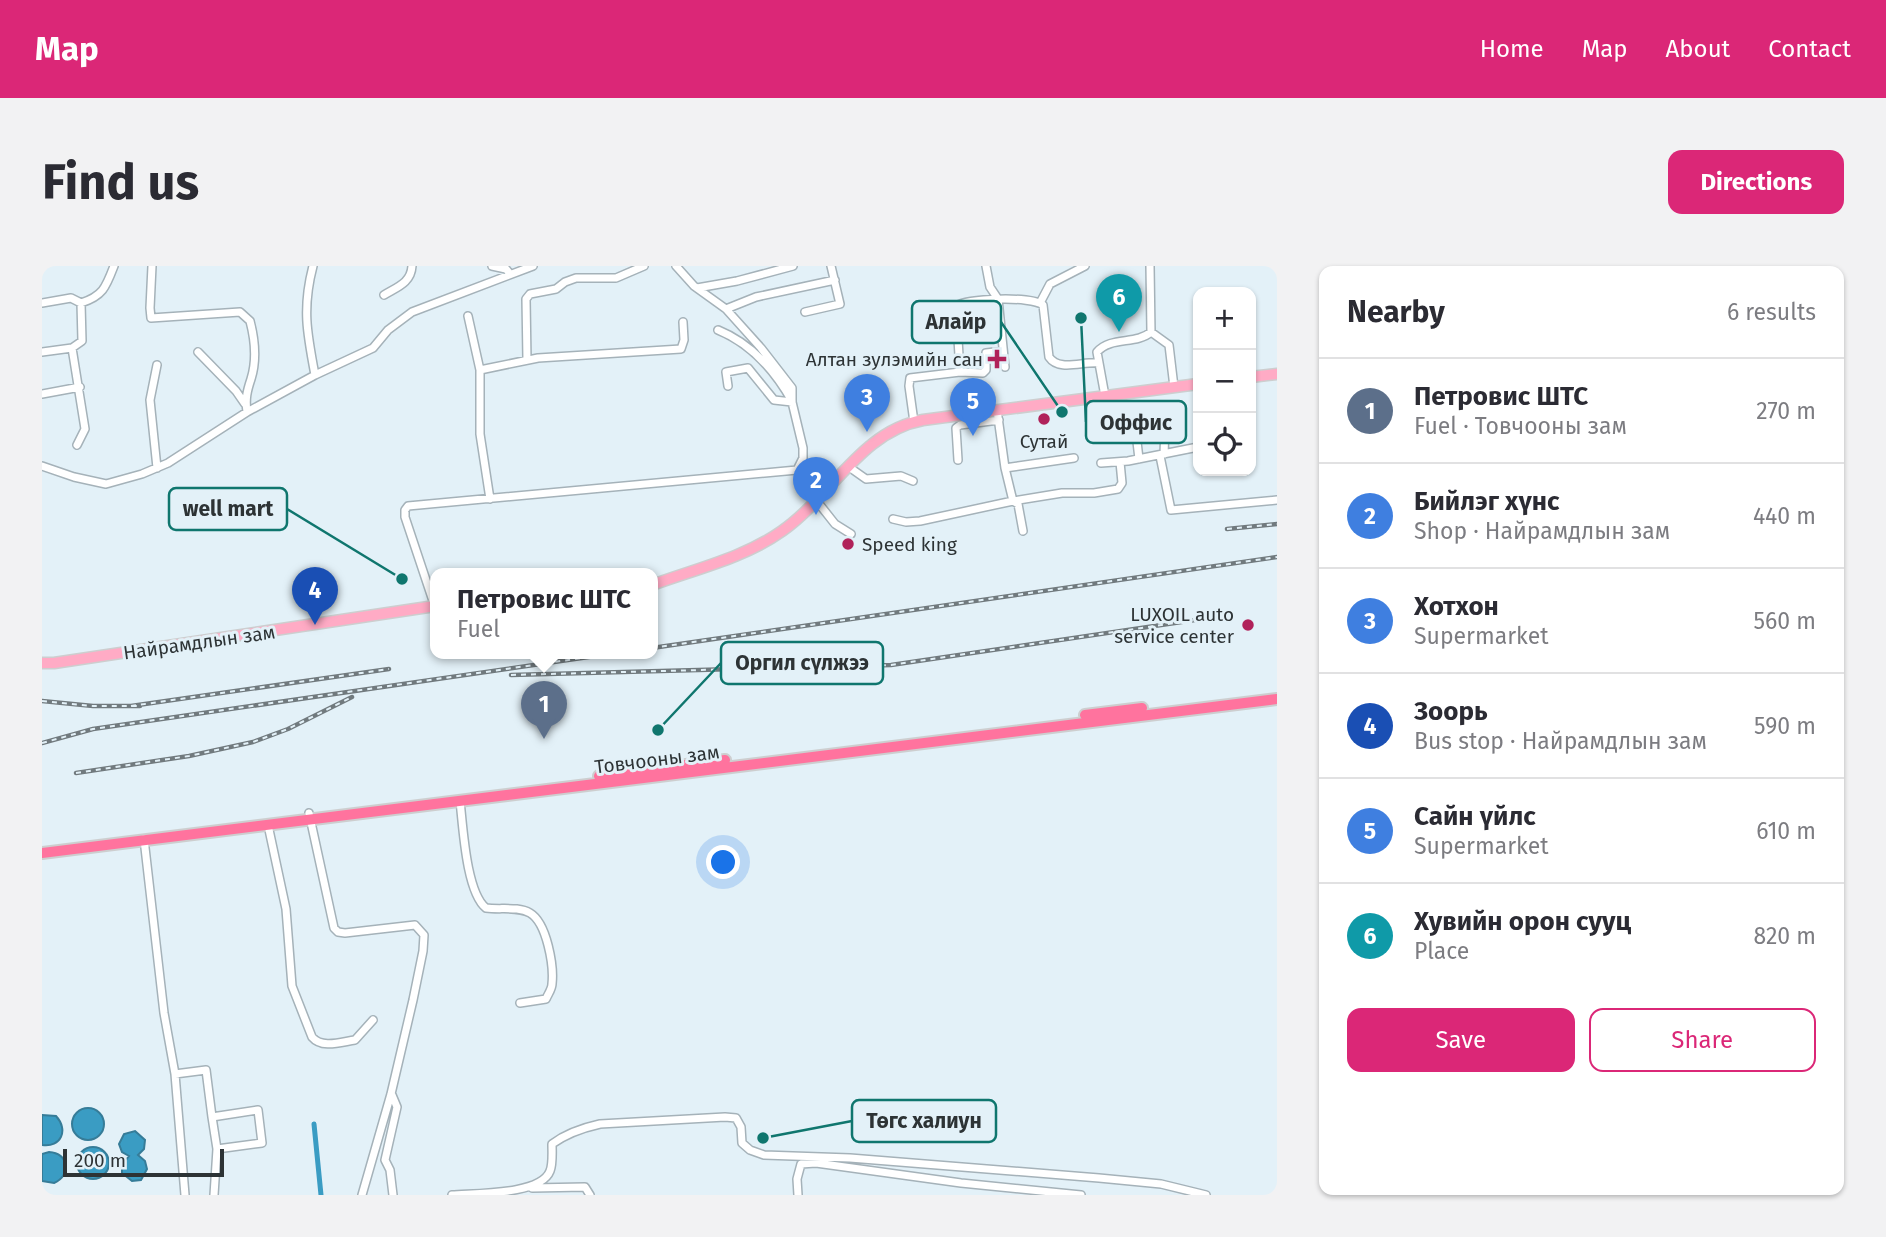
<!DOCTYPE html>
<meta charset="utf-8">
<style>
body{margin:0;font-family:"Fira Sans",sans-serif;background:#f2f2f3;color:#2b2b33}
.controls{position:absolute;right:21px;top:21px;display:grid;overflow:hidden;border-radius:14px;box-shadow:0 2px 5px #0004}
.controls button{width:63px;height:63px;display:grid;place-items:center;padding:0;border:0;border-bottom:2px solid #e1e1e2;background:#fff;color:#2b2b33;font:35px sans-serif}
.scale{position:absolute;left:21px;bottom:18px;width:161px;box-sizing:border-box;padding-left:7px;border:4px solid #2d3335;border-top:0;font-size:19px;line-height:24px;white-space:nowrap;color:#2d3335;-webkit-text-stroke:5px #e3f1f8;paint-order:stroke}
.you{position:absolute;left:682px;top:597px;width:24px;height:24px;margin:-18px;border:5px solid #fff;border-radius:50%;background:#1a73e8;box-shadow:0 0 0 10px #1a73e833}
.badge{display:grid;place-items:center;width:46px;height:46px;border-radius:50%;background:#db2777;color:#fff;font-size:23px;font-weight:700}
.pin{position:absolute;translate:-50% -58px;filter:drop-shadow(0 2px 4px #0008)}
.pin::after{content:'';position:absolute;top:37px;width:24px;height:21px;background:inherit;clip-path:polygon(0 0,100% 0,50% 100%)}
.popup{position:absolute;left:388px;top:302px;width:228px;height:91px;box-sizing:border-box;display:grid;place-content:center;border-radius:14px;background:#fff;filter:drop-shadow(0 2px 5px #0005);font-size:23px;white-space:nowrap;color:#7c7c81}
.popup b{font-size:26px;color:#2b2b33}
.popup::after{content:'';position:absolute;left:50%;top:100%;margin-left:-14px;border:14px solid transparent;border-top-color:#fff}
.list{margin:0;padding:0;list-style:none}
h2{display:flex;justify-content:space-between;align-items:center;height:91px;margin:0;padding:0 28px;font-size:30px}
h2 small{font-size:23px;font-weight:400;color:#7c7c81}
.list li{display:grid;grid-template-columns:46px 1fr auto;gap:21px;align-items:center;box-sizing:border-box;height:105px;padding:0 28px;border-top:2px solid #e1e1e2}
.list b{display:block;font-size:26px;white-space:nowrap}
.list p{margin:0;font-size:23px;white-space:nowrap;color:#7c7c81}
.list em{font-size:23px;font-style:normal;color:#7c7c81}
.actions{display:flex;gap:14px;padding:21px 28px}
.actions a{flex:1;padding:16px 0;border:2px solid #db2777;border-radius:14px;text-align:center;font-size:24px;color:#db2777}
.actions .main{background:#db2777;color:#fff}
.icon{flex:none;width:38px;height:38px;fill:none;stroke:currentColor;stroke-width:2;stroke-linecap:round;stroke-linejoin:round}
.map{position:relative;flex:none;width:1235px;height:929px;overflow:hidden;border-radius:14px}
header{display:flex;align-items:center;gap:42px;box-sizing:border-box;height:98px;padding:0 35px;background:#db2777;color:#fff}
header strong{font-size:33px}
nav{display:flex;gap:38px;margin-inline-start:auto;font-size:24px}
.intro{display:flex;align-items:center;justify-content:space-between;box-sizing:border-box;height:168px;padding:0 42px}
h1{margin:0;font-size:49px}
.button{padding:18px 32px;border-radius:14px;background:#db2777;color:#fff;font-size:24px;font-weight:700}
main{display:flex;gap:42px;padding:0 42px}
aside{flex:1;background:#fff;border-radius:14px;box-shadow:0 2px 5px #0004}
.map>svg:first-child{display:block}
.water{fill:#3a9cc3;stroke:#367c98;stroke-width:2}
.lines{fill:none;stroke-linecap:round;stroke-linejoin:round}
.canal{stroke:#3a9cc3;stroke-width:5}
.minor-casing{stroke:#a5b2b9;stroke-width:10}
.major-casing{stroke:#cdcecf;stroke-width:13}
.highway-casing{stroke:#cdcecf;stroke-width:14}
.minor{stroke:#fff;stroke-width:7}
.major{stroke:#ffabc5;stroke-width:10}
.highway{stroke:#ff739e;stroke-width:10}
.rail-casing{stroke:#717a7e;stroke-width:4.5}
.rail{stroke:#e3f1f8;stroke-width:2;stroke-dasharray:5;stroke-linecap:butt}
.poi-dot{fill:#b0225a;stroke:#e3f1f8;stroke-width:2.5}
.labels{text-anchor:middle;stroke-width:6;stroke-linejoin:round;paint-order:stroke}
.poi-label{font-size:19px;fill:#2d3335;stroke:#e3f1f8;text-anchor:end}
.street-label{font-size:19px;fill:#2d3335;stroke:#e3f1f8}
.leader{fill:none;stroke:#0f766e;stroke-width:2.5}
.callout-dot{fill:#0f766e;stroke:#e3f1f8;stroke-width:2.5}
.callout{fill:#e3f1f8;stroke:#0f766e;stroke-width:2.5}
.callout-label{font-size:21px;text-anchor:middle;font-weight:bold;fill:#2d3335}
</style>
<header>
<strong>Map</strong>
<nav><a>Home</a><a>Map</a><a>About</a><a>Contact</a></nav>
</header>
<div class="intro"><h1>Find us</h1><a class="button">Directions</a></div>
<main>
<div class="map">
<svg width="1235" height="929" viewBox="0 0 1235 929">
<rect width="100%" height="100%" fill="#e3f1f8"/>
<path class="water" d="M30 858a16 16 0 1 1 32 0a16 16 0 1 1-32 0Z
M0,849L14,850C27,864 19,882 0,879Z
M93,865L103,874L102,883L96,889L103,895L105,903L99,914L90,915L80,907V899L87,890L80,886L77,878L82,868Z
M35 897a16 16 0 1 1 32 0a16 16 0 1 1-32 0Z
M7,886C27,887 30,909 12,917L0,915V888Z"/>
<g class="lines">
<path class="canal" d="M272,858L279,929"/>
<defs>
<path id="minor" d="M110,0L108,42L109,52L198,46L208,55C213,74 215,94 209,113C205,125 203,133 205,146
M271,0C260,42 265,67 273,109
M450,0L464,3L468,8
M944,0L948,21L956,33L963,101
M655,22L695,15L751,0
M342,29C355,21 369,17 370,0
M0,37L29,32L39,37
M998,37L1008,18L1043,0
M684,43L714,31L793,14
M763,46L798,38L789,0
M426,50L438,104L496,92L639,83L642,74L641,56
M676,64C708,77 733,105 750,135
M1109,66L1127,79L1132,121
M0,86L30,82
M156,86L194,125L203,138
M485,94L484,33L488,28L514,23L523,16L534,12H574L602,0
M115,99L108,134L115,202
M438,104V168L448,233
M918,106L914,40C926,32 989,30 1001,39L1007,91C1017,106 1041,95 1057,97
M686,120L684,106L706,102L732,134L750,136
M0,128L38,121
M1063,130L1055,86C1069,70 1094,79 1109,66L1108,0
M872,156L867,120L868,112L918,106L941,107L944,104V87L961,85
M1066,162L1085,160L1094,167L1097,193
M35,179L43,163L30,82L40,75L39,37C61,30 64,21 72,0
M1122,188L1123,162
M1118,190L1129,244L1235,234
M916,194L914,162L918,159L957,154
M1059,197L1086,195L1156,181
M0,200L32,211L64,218L100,208L126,197L205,146L273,109L331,82L346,64L370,46L491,0
M807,201L824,213L859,210L871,215
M963,202L1032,192
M774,234L793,258L809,268
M851,253L864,256L878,255L971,235L963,202L955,144
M981,265L976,238L971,235L1020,227H1052L1076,223L1080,217L1078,196
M393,341L363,251V244L366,240L755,204L761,192V182L750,136V122L719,82L684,43L652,20L634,0
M418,535C421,560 424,626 444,642C458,644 476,640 488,647C505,657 512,700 510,718C510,723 506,728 504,733L478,737
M267,547L292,662L296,666L303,667L373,659L382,669L381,685L371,734L349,828L320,929
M226,559L244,643L250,720L270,771C280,783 299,776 313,774L331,754
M102,573L122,747L133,808L143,929
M133,808L164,804L170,851L216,844L220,877L175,883L170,851
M350,829L355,841L343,894L348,904L351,929
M490,922L543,921L548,929
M172,929L175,883
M410,929C433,927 499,929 508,905C511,898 510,886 510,878C525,867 540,862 558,858L683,851L694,852L699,861L700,877L708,884L722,889L808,892L1057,912L1119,918L1164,929
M756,929L755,913L759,898L774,897L919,917L1039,929"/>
<path id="major" d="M1209,111L1235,108
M610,319C653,303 702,292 740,265C789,231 819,165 881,154L1156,118
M0,397H12L393,340"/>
<path id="highway" d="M1043,449L1100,442
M557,510L683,494
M0,587L1235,433"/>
</defs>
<use href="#minor" class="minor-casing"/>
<use href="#major" class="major-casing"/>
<use href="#highway" class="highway-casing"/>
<use href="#minor" class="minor"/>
<use href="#major" class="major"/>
<use href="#highway" class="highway"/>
<defs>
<path id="rail" d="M1185,263L1235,258
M610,382L1235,291
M469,409L849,399L1180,350
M0,435L51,440H98
M89,440L347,403
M0,477L51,463L574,387
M34,507L147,490L211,476L246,463L310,431"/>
</defs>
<use href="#rail" class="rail-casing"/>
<use href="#rail" class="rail"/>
</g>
<g class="poi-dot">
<path d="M951.5 82.5h7v7h7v7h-7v7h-7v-7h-7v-7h7z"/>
<circle cx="1002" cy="153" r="7"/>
<circle cx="806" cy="278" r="7"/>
<circle cx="1206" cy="359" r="7"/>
</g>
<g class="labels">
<g class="poi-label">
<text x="941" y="100">Алтан зулэмийн сан</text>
<text x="1002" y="182" text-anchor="middle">Сутай</text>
<text x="820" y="285" text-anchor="start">Speed king</text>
<text x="1192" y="355">LUXOIL auto<tspan x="1192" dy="22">service center</tspan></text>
</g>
<g class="street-label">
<text transform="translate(157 376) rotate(-8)" y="7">Найрамдлын зам</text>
<text transform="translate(615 493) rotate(-7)" y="7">Товчооны зам</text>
</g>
</g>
<path class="leader" d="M1020 146L959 56M1039 52L1044 156M360 313L245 243M616 464L679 397M721 872L810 855"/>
<g class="callout-dot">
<circle cx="1020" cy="146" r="7"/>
<circle cx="1039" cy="52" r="7"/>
<circle cx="360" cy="313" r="7"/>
<circle cx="616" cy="464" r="7"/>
<circle cx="721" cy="872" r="7"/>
</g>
<g class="callout">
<rect x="870" y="35" width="89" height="42" rx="7"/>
<rect x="1044" y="135" width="100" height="42" rx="7"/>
<rect x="127" y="222" width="118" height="42" rx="7"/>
<rect x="679" y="376" width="162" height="42" rx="7"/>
<rect x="810" y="834" width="144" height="42" rx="7"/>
</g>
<g class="callout-label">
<text x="914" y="63">Алайр</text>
<text x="1094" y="164">Оффис</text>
<text x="186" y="250">well mart</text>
<text x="760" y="404">Оргил сүлжээ</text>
<text x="882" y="862">Төгс халиун</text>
</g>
</svg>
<div class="controls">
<button>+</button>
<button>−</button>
<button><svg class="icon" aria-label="locate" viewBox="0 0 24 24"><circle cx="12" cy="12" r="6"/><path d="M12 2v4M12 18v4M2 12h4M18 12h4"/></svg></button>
</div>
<div class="scale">200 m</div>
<div class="you"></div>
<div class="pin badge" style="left:502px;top:473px;background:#5c6f8a">1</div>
<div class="popup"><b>Петровис ШТС</b>Fuel</div>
<div class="pin badge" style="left:774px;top:249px;background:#3f7fe0">2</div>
<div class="pin badge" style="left:825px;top:166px;background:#3f7fe0">3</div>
<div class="pin badge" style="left:273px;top:359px;background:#1a4fb4">4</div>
<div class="pin badge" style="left:931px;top:170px;background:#3f7fe0">5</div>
<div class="pin badge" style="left:1077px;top:66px;background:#0f9aa8">6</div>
</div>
<aside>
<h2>Nearby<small>6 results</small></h2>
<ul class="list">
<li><span class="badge" style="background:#5c6f8a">1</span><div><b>Петровис ШТС</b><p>Fuel · Товчооны зам</p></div><em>270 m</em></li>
<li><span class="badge" style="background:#3f7fe0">2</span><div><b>Бийлэг хүнс</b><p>Shop · Найрамдлын зам</p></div><em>440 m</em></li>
<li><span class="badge" style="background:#3f7fe0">3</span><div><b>Хотхон</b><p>Supermarket</p></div><em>560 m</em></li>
<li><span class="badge" style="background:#1a4fb4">4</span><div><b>Зоорь</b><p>Bus stop · Найрамдлын зам</p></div><em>590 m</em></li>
<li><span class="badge" style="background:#3f7fe0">5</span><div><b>Сайн үйлс</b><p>Supermarket</p></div><em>610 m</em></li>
<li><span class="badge" style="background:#0f9aa8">6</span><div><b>Хувийн орон сууц</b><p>Place</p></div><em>820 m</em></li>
</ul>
<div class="actions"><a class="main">Save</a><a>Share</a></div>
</aside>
</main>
